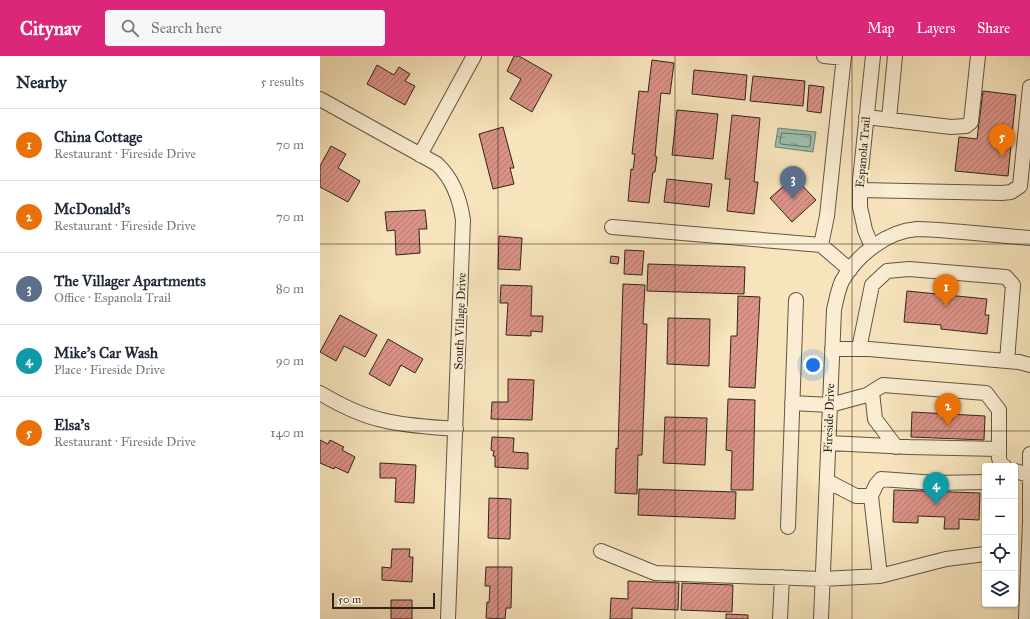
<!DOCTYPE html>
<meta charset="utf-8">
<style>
body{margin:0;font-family:"IM FELL Great Primer",serif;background:#f6f6f7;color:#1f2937}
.controls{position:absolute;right:12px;bottom:12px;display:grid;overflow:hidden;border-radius:4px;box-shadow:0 1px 3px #0004}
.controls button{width:36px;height:36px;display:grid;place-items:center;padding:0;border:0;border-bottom:1px solid #e0e1e3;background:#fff;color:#1f2937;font:20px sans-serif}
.scale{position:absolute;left:12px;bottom:10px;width:103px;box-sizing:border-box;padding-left:4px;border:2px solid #2e251b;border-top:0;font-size:11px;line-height:14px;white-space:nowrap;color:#2e251b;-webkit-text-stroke:3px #faedd3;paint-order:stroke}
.you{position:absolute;left:493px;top:309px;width:14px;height:14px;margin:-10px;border:3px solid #fff;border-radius:50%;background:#1a73e8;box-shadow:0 0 0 6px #1a73e833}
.badge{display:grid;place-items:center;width:26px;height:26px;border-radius:50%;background:#db2777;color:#fff;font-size:13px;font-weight:700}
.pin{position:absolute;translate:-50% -33px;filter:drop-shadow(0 1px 2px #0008)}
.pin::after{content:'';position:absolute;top:21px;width:14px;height:12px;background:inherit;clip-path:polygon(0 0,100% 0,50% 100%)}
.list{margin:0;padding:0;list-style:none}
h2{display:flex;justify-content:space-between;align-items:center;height:52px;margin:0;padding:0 16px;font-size:17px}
h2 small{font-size:13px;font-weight:400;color:#747a83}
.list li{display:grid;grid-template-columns:26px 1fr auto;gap:12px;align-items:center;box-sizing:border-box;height:72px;padding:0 16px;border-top:1px solid #e0e1e3}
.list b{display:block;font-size:15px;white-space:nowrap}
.list p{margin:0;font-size:13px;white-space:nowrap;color:#747a83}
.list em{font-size:13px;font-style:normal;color:#747a83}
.icon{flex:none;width:22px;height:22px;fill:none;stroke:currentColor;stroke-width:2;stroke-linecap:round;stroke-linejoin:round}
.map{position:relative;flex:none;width:710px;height:563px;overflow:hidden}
header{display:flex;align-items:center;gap:24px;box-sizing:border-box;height:56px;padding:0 20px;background:#db2777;color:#fff}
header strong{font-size:19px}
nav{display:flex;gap:22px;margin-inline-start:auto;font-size:14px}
.search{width:280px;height:36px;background:#f6f6f7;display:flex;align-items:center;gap:10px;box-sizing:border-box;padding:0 14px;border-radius:4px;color:#747a83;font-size:15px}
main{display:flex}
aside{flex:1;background:#fff}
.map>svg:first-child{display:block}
.water{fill:url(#water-ripples);stroke:#718174}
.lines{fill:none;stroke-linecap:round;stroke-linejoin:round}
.shore{stroke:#667265;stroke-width:1}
.building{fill:url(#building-hatch);stroke:#2e251b}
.minor-casing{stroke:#605543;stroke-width:16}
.minor{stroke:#faedd3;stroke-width:14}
.grid{fill:none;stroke:#2e251b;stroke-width:1;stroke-opacity:0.55}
.labels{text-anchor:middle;stroke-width:4;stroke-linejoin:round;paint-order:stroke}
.street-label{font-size:12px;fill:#2e251b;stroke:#faedd3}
</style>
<header>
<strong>Citynav</strong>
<div class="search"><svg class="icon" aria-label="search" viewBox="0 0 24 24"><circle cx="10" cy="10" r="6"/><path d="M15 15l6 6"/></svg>Search here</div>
<nav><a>Map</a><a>Layers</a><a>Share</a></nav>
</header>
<main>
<aside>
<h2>Nearby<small>5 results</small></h2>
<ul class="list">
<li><span class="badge" style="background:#e8710a">1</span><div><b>China Cottage</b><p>Restaurant · Fireside Drive</p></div><em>70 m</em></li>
<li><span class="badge" style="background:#e8710a">2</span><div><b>McDonald's</b><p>Restaurant · Fireside Drive</p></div><em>70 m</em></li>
<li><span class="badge" style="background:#5c6f8a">3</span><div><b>The Villager Apartments</b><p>Office · Espanola Trail</p></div><em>80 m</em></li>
<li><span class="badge" style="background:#0f9aa8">4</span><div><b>Mike's Car Wash</b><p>Place · Fireside Drive</p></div><em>90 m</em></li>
<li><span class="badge" style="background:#e8710a">5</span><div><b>Elsa's</b><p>Restaurant · Fireside Drive</p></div><em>140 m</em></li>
</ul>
</aside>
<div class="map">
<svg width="710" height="563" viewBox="0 0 710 563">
<defs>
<pattern id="water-ripples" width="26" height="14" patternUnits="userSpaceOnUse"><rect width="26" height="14" fill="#9dbfaf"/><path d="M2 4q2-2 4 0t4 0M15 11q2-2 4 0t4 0" fill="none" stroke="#809b8e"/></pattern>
<pattern id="building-hatch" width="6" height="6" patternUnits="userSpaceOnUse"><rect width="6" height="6" fill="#db9287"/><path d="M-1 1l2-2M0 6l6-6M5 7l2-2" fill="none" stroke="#b2776e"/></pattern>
</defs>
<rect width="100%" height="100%" fill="#f7e4bc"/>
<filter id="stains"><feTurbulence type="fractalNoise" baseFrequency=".005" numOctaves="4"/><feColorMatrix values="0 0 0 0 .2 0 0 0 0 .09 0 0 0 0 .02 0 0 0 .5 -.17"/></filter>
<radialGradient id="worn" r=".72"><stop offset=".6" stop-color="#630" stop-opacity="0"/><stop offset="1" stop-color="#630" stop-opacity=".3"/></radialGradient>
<path class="water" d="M458,72L496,76L493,96L455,91Z"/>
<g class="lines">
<path class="shore" d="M462,77L490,79L491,81L490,90L488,91L461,88L460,86Z"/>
</g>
<path class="building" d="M194,0H199L232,19L212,56L190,43L201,23L187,15Z
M332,4L354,7L350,38L341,37L335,100L337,101L335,116H333L329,147L308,145L311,113L313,114L315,98H312L319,35L328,36Z
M57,9L74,19L79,11L90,18L85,25L95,30L85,49L47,28Z
M374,14L427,19L425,44L372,38Z
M433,20L485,25L483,50L430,45Z
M489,29L504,31L501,57L487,55Z
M663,35L696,39L688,120L635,115L639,81L657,83Z
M357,54L398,58L393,103L352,99Z
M412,59L440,62L434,126H438L434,158L407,155L410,123H405Z
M183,71L194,112H190L194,128L173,133L159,78Z
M11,90L26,98L18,112L40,125L28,146L0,131V110Z
M474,121L496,144L472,166L450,142Z
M347,123L392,128L389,151L344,146Z
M105,154L107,173H99L100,197L76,199L75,174L67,175L65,156Z
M179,180L202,182L200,214L178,213Z
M305,194L324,195L322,219L304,218Z
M291,200L299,201L298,208L290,207Z
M328,208L425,211L424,238L327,235Z
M303,228L325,229L323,268H327L322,399H318L317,438L295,437L296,392L298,393Z
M181,229L212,230L211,260H223L222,276L211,275V280L186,279L188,247H180Z
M587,235L667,243L665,259H669L667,278L621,273V269L584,266Z
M418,240L440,241L435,332L409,331L411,280H417Z
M20,259L57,279L45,301L24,290L16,305L0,296Z
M348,262L390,263L389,310L347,308Z
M68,283L103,303L95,317L81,309L70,330L49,318Z
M188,323L214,324L212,364L171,363L172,346H188Z
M408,343L435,344L433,434H411L412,395L406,394Z
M592,356L665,360L664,384L591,381Z
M345,361L387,362L385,409L343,407Z
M172,381L194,382L193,396L208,397V413L175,411V400H173L174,395L171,394Z
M0,384L8,388L10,384L24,391L22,394L35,401L28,417L15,411L14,413L0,407Z
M60,407L96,409L94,447L75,446L76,422H60Z
M319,433L416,436L415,463L318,459Z
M574,434L660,437L659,464L639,463V473H624L625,461L598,460V467L573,466Z
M169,442L191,443L190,483L168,482Z
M72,493H90L89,501H93L92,526L62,524V511L71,512Z
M166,511H192L191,552H186L185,563L166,562L167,546L169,547L170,530H165Z
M308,525L359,527L358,554L312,552V563H290L291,542L308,543Z
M362,527L413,529L412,556L361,554Z
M71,544H92V563H71Z
M406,558L428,559V563H406Z"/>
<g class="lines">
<defs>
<path id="minor" d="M504,0L524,2
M0,43L117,108C133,123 140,143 143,164L128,563
M546,61L631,71L646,70L651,66L658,0
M569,63L575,0
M100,99L154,0
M540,134L682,137L691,136L700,130L710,31
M292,171L501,189L530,214
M501,189L507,160L524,0
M552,191L545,174L540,151V124L553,0
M512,293H549L699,306L710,309
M539,293L552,229L567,215L589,213L686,221L693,229L687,305
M552,336L555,363L576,391
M0,337C20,349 40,359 62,364C86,370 111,371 136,373
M472,347L510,349L547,339L563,329L666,337L679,354V402L681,409L684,410
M509,387L589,391L679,393
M710,398V462
M695,415L709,419
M507,425L536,440H551L556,429L561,423L616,427L665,426
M551,440L560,520
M468,471L476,244
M281,495L335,517L502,523L560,520L626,503L665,498
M460,563L462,521
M501,563L514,254C516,244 518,234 522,225C537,199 567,175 597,173C612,173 628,175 643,176C665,178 688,180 710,182
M706,563L710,466"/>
</defs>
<use href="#minor" class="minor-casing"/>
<use href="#minor" class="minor"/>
</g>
<path class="grid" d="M178,0V563M355,0V563M532,0V563M0,188H710M0,375H710"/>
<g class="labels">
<g class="street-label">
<text transform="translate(543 96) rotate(-85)" y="4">Espanola Trail</text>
<text transform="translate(140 265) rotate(-88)" y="4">South Village Drive</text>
<text transform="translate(509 362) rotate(-88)" y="4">Fireside Drive</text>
</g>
</g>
<rect width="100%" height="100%" filter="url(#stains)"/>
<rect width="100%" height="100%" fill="url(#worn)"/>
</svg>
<div class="controls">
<button>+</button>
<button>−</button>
<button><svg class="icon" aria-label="locate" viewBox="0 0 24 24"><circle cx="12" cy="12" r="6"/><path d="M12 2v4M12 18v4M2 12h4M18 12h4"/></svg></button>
<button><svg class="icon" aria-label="layers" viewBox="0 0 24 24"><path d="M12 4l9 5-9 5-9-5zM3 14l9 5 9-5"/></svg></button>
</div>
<div class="scale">50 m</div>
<div class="you"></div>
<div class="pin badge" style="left:626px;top:251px;background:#e8710a">1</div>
<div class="pin badge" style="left:628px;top:370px;background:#e8710a">2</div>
<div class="pin badge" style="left:473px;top:143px;background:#5c6f8a">3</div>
<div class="pin badge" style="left:616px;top:449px;background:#0f9aa8">4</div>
<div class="pin badge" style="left:682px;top:101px;background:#e8710a">5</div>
</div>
</main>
